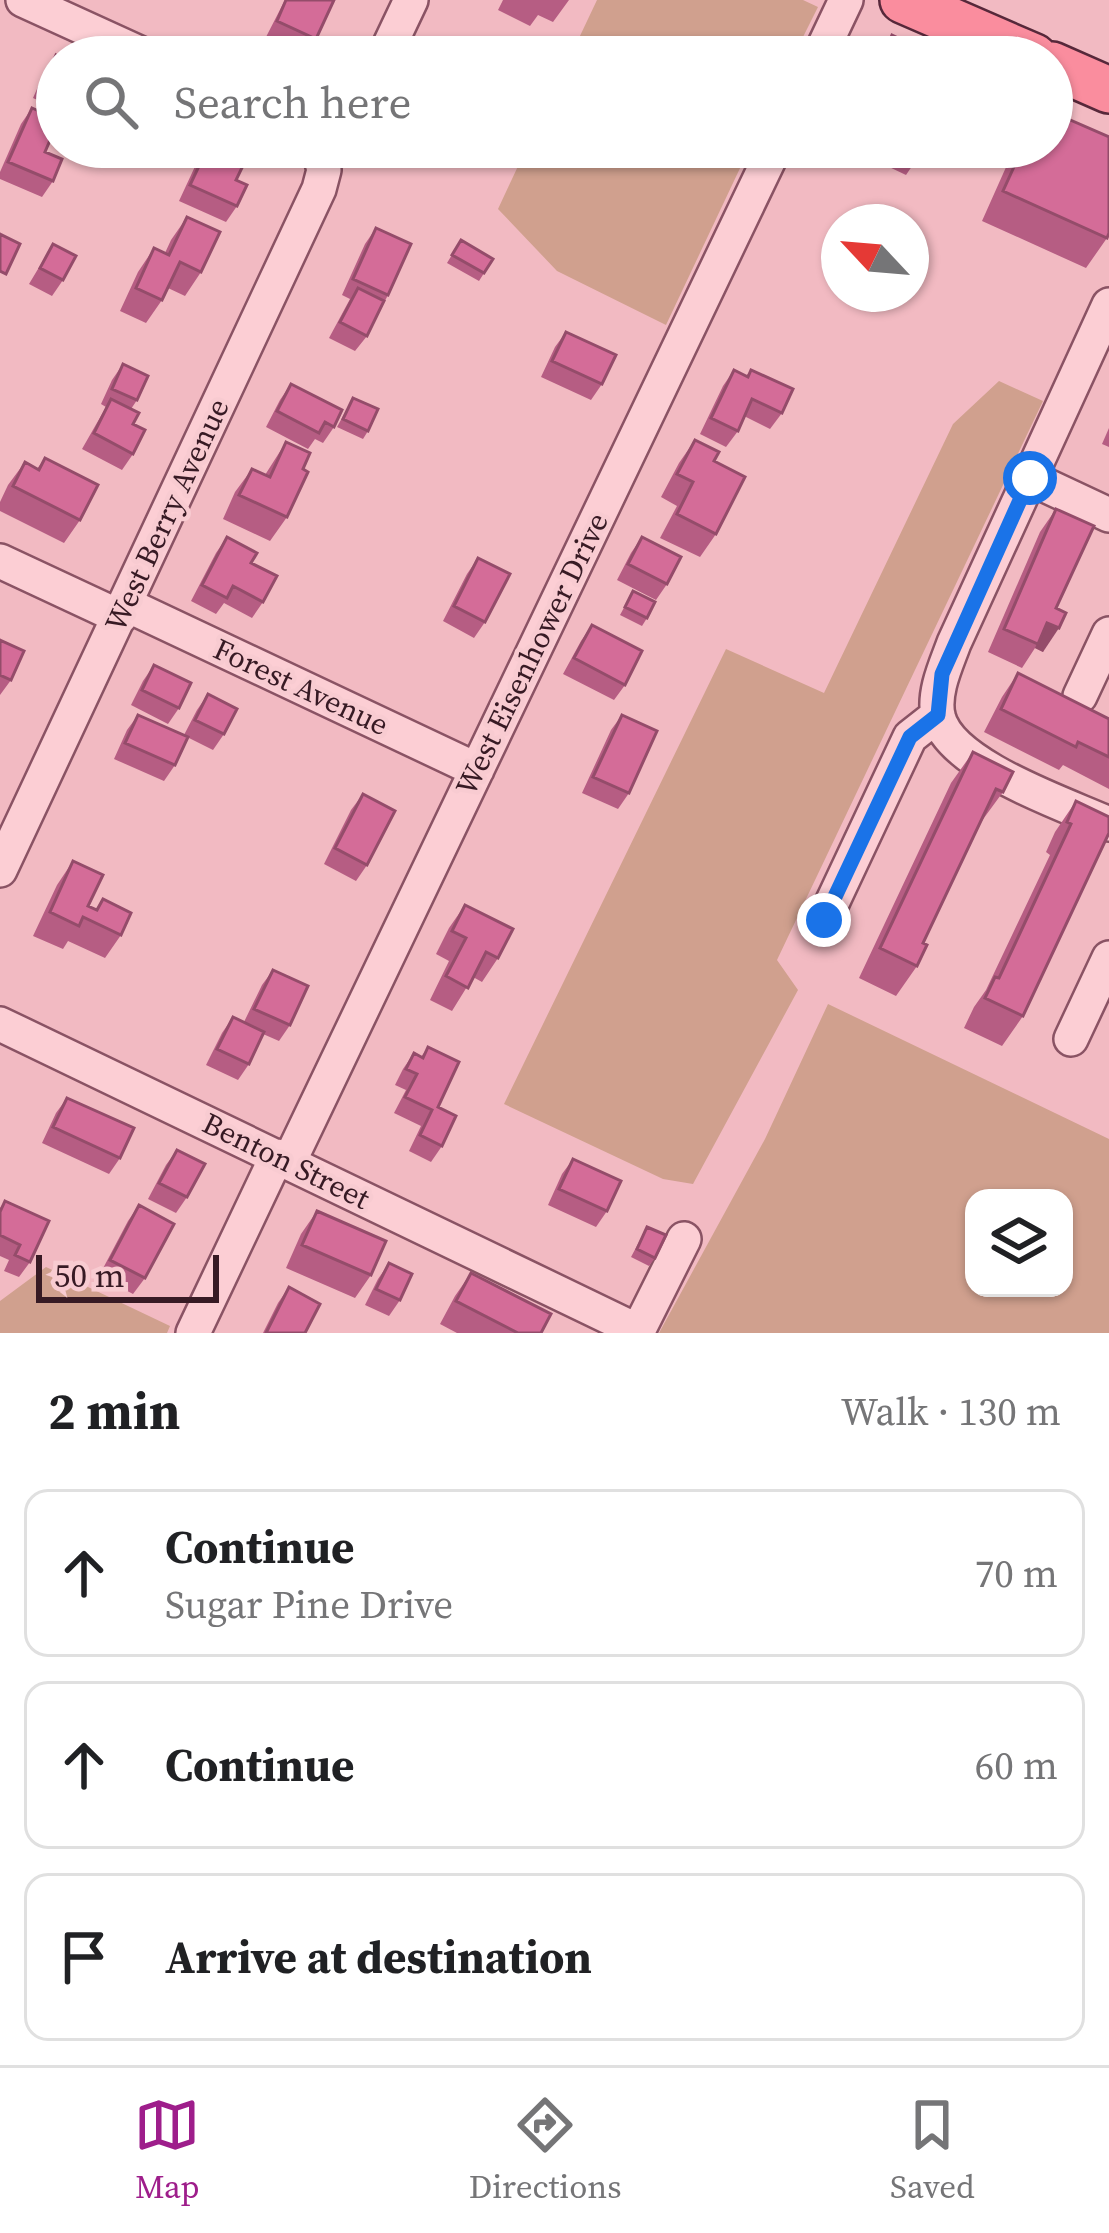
<!DOCTYPE html>
<meta charset="utf-8">
<style>
body{margin:0;font-family:"Source Serif 4",serif;background:#f6f6f6;color:#202124}
.controls{position:absolute;right:36px;bottom:36px;display:grid;overflow:hidden;border-radius:24px;box-shadow:0 3px 9px #0004}
.controls button{width:108px;height:108px;display:grid;place-items:center;padding:0;border:0;border-bottom:3px solid #e0e0e0;background:#fff;color:#202124;font:60px sans-serif}
.compass{position:absolute;left:821px;top:204px;width:108px;height:108px;border-radius:50%;background:#fff;box-shadow:0 3px 9px #0004;rotate:296deg}
.scale{position:absolute;left:36px;bottom:30px;width:183px;box-sizing:border-box;padding-left:12px;border:6px solid #371a24;border-top:0;font-size:33px;line-height:42px;white-space:nowrap;color:#371a24;-webkit-text-stroke:9px #f8cbd1;paint-order:stroke}
.stop{position:absolute;width:36px;height:36px;margin:-27px;border:9px solid #1a73e8;border-radius:50%;background:#fff}
.stop.end{background:#1a73e8;border-color:#fff;box-shadow:0 3px 12px #0008}
.list{margin:0;padding:0;list-style:none}
h2{display:flex;justify-content:space-between;align-items:center;height:156px;margin:0;padding:0 48px;font-size:51px}
h2 small{font-size:39px;font-weight:400;color:#757577}
.list li{display:grid;grid-template-columns:78px 1fr auto;gap:36px;align-items:center;box-sizing:border-box;height:168px;margin:0 24px 24px;padding:0 24px;border:3px solid #e0e0e0;border-radius:24px}
.list b{display:block;font-size:45px;white-space:nowrap}
.list p{margin:0;font-size:39px;white-space:nowrap;color:#757577}
.list em{font-size:39px;font-style:normal;color:#757577}
.icon{flex:none;width:66px;height:66px;fill:none;stroke:currentColor;stroke-width:2;stroke-linecap:round;stroke-linejoin:round}
.map{position:relative;flex:none;width:1109px;height:1333px;overflow:hidden}
.search{position:absolute;background:#fff;box-shadow:0 3px 9px #0004;left:36px;right:36px;top:36px;height:132px;display:flex;align-items:center;gap:30px;box-sizing:border-box;padding:0 42px;border-radius:66px;color:#757577;font-size:45px}
.sheet{height:732px;background:#fff}
nav{display:flex;justify-content:space-around;align-items:center;box-sizing:border-box;height:168px;border-top:3px solid #e0e0e0;background:#fff;font-size:33px;color:#757577}
nav a{display:grid;justify-items:center;gap:6px}
nav .on{color:#9e1e8b}
.map>svg:first-child{display:block}
.green{fill:#d0a08e;fill-rule:evenodd}
.lines{fill:none;stroke-linecap:round;stroke-linejoin:round}
.minor-casing{stroke:#8a5364;stroke-width:38}
.major-casing{stroke:#57283a;stroke-width:50}
.minor{stroke:#fcced4;stroke-width:33}
.major{stroke:#fa8d9e;stroke-width:45}
.wall{fill:#b65d83}
.shaded-wall{fill:#944c6a}
.building{fill:#d46c98;stroke:#944c6a;stroke-width:3}
.route{stroke:#1a73e8;stroke-width:15}
.labels{text-anchor:middle;stroke-width:9;stroke-linejoin:round;paint-order:stroke}
.street-label{font-size:30px;fill:#371a24;stroke:#f8cbd1}
</style>
<div class="map">
<svg width="1109" height="1333" viewBox="0 0 1109 1333">
<rect width="100%" height="100%" fill="#f2bac2"/>
<path class="green" d="M597,0H803L818,7L793,57H570Z
M527,147H750L666,325L557,271L498,209Z
M999,381L1043,401L777,960L798,990L693,1184L663,1179L504,1104L726,649L824,693L953,424Z
M828,1004L1109,1139V1333H659L765,1139ZM974,1198H1064V1288H974Z
M46,1267L170,1326L167,1333H0V1301Z"/>
<g class="lines">
<defs>
<path id="minor" d="M23,0L148,57
M384,57L411,0
M819,57L846,0
M1109,305L954,643C946,665 933,692 938,716C950,766 1065,804 1109,824
M1030,478L1109,515
M0,561L120,617
M125,604L477,770
M1080,696L1109,634
M0,870L319,189L324,170L318,147
M824,920L910,737L938,715
M0,1024L638,1331
M1071,1039L1109,958
M289,1162L775,147
M193,1333L277,1156
M637,1333L684,1239"/>
<path id="major" d="M903,0L1034,57
M1052,65L1109,90"/>
</defs>
<use href="#minor" class="minor-casing"/>
<use href="#major" class="major-casing"/>
<use href="#minor" class="minor"/>
<use href="#major" class="major"/>
</g>
<path class="wall" d="M285,0H334L316,39L305,55L266,37Z
M503,0H569L553,22L538,15L530,26L498,10Z
M56,55L57,57V109L33,98L45,71Z
M32,108L53,181L42,197L0,179V172L21,124Z
M204,147H246L236,180L237,206L226,222L179,201Z
M423,147H443L437,156L423,148Z
M871,147H925L906,175L866,156Z
M1015,147H1052L1107,238L1086,268L982,221Z
M187,217L201,272L185,296L168,288L162,300L146,323L120,311L138,272L154,248L165,253L171,240Z
M376,228L388,295L367,336L355,351L329,338L350,299L342,295L365,244Z
M461,240L493,259L479,281L447,263Z
M53,244L63,280L52,296L29,284Z
M566,332L602,384L591,400L541,377L555,347Z
M123,364L137,400L131,409L133,454L122,470L82,449L106,407L101,404L112,380Z
M734,370L746,376L751,370L782,413L770,429L744,416L738,431L726,447L700,434L723,386Z
M291,384L334,427L323,443L315,439L308,449L266,427L280,400Z
M353,398L368,431L363,439L337,427Z
M1109,428V447L1102,444Z
M695,440L714,461L716,534L700,557L660,538L677,506L661,497L679,463Z
M286,442L303,469L287,517L270,541L223,519L235,492L252,469L265,475Z
M45,458L80,520L64,543L0,511V502L8,485L25,462L37,469Z
M1056,509V608L1043,652L1035,648L1022,668L988,652L1040,532Z
M227,537L263,602L252,618L224,603L216,614L191,601L216,553Z
M642,537L667,584L656,600L617,580L631,553Z
M478,558L485,622L474,638L443,621L467,574Z
M633,591L647,618L642,626L620,615Z
M592,625L625,685L614,700L563,674L581,641Z
M0,640L11,680L0,695Z
M154,665L179,708L168,724L131,705L143,681Z
M1018,673L1109,719V789L1063,765L1059,770L984,732L1002,697Z
M208,694L224,734L213,750L187,737L175,765L164,781L114,759L127,730L138,715L184,735L197,710Z
M622,715L629,793L618,809L582,793L611,730Z
M973,752L1003,792L981,822L923,943L917,966L896,996L859,978L951,783Z
M363,794L367,865L356,881L324,864L351,810Z
M1076,801L1023,1016L1002,1046L964,1028L974,1007L986,990L1050,855L1046,852L1055,832Z
M73,861L88,906L96,909L103,899L121,935L105,958L68,941L63,949L33,936L57,885Z
M465,905L498,958L482,982L473,977L452,1011L430,1000L449,961L436,954L449,928Z
M273,970L290,1025L279,1041L263,1034L249,1064L238,1080L206,1065L222,1033L233,1017L244,1022L262,985Z
M428,1047L438,1107L442,1146L431,1162L409,1151L421,1126L394,1113L406,1090L395,1085L403,1069L414,1053L421,1057Z
M67,1098L120,1158L109,1174L42,1143L56,1113Z
M177,1150L187,1197L176,1213L148,1199L166,1165Z
M573,1159L607,1211L596,1227L548,1205L562,1174Z
M5,1201L30,1262L19,1277L4,1271L9,1260L0,1256V1208Z
M139,1205L145,1278L133,1294L99,1276L128,1221Z
M317,1211L371,1275L355,1298L286,1268L301,1234Z
M647,1227L655,1258L649,1266L631,1257Z
M389,1263L400,1300L389,1316L365,1305L378,1279Z
M471,1273L541,1333H457L440,1324L455,1296Z
M289,1287L305,1333H263L278,1303Z"/>
<path class="shaded-wall" d="M1047,623L1059,628L1043,652L1035,648Z"/>
<path class="building" d="M286,0H334L316,39L277,21Z
M892,35L937,57H882Z
M56,55L59,57H57V88L44,82Z
M32,108L57,119V124L45,152L62,159L53,181L8,162Z
M1052,112L1109,137V233L1107,238L1003,191L1023,147H1052Z
M208,147H246L251,149L236,180L247,185L237,206L190,185Z
M866,215L880,222H862Z
M187,217L220,232L201,272L180,262L162,300L136,288L154,248L169,255Z
M376,228L411,244L388,295L353,279Z
M0,234L20,244L6,274L0,271Z
M461,240L493,259L484,273L452,255Z
M53,244L76,256L63,280L40,268Z
M358,288L384,301L367,336L340,322Z
M566,332L616,355L602,384L552,361Z
M123,364L148,376L137,400L112,389Z
M734,370L748,377L751,370L793,389L782,413L752,399L738,431L711,418Z
M291,384L342,410L334,427L325,422L319,433L277,411Z
M353,398L378,409L368,431L343,419Z
M111,399L139,413L133,424L145,430L133,454L94,433Z
M695,440L719,452L714,461L745,477L716,534L677,514L693,482L677,474Z
M286,442L310,453L303,469L308,472L287,517L239,495L252,469L270,477Z
M45,458L98,485L80,520L13,486L25,462L39,470Z
M1056,509L1094,526L1056,608L1066,613L1059,628L1047,623L1038,644L1004,629Z
M227,537L257,553L251,563L277,576L263,602L233,586L227,598L202,585Z
M642,537L681,557L667,584L628,564Z
M478,558L510,574L485,622L454,606Z
M633,591L655,602L647,618L625,607Z
M592,625L642,651L625,685L574,658Z
M0,640L24,651L11,680L0,675Z
M154,665L191,683L179,708L142,690Z
M1018,673L1109,719V757L1078,742L1076,747L1001,709Z
M208,694L237,709L224,734L195,720Z
M138,715L188,737L175,765L125,743Z
M622,715L657,731L629,793L593,777Z
M973,752L1013,772L1003,792L996,789L923,943L927,945L917,966L880,948Z
M363,794L395,811L367,865L335,848Z
M1076,801L1109,817V833L1023,1016L985,998L995,977L999,978L1071,824L1067,822Z
M73,861L103,875L88,906L97,910L103,899L131,913L121,935L83,917L79,926L50,912Z
M465,905L513,929L498,958L486,952L468,988L446,976L466,938L452,931Z
M273,970L308,986L290,1025L254,1009Z
M233,1017L264,1032L249,1064L217,1049Z
M428,1047L459,1062L438,1107L456,1116L442,1146L420,1135L432,1110L405,1097L417,1074L406,1069L414,1053L423,1058Z
M67,1098L134,1128L120,1158L53,1127Z
M177,1150L205,1164L187,1197L159,1183Z
M573,1159L621,1181L607,1211L559,1189Z
M5,1201L49,1221L30,1262L15,1255L20,1245L0,1235V1212Z
M139,1205L174,1224L145,1278L110,1260Z
M317,1211L386,1241L371,1275L302,1245Z
M647,1227L666,1235L655,1258L637,1249Z
M389,1263L412,1274L400,1300L376,1289Z
M471,1273L551,1314L541,1333H518L456,1301Z
M289,1287L320,1304L305,1333H266Z"/>
<g class="lines">
<path class="route" d="M824,920L910,737L938,715L942,674L1030,478"/>
</g>
<g class="labels">
<g class="street-label">
<text transform="translate(167 515) rotate(-65)" y="10">West Berry Avenue</text>
<text transform="translate(532 654) rotate(-64)" y="10">West Eisenhower Drive</text>
<text transform="translate(301 687) rotate(25)" y="10">Forest Avenue</text>
<text transform="translate(286 1161) rotate(26)" y="10">Benton Street</text>
</g>
</g>
</svg>
<div class="controls">
<button><svg class="icon" aria-label="layers" viewBox="0 0 24 24"><path d="M12 4l9 5-9 5-9-5zM3 14l9 5 9-5"/></svg></button>
</div>
<svg class="compass" viewBox="-18 -18 36 36"><path d="M0-13l5 13h-10z" fill="#e53935"/><path d="M0 13l5-13h-10z" fill="#757577"/></svg>
<div class="scale">50 m</div>
<div class="stop" style="left:1030px;top:478px"></div>
<div class="stop end" style="left:824px;top:920px"></div>
<div class="search"><svg class="icon" aria-label="search" viewBox="0 0 24 24"><circle cx="10" cy="10" r="6"/><path d="M15 15l6 6"/></svg>Search here</div>
</div>
<section class="sheet">
<h2>2 min<small>Walk · 130 m</small></h2>
<ul class="list">
<li><svg class="icon" aria-label="ahead" viewBox="0 0 24 24"><path d="M12 20V5M6 11l6-6 6 6"/></svg><div><b>Continue</b><p>Sugar Pine Drive</p></div><em>70 m</em></li>
<li><svg class="icon" aria-label="ahead" viewBox="0 0 24 24"><path d="M12 20V5M6 11l6-6 6 6"/></svg><div><b>Continue</b></div><em>60 m</em></li>
<li><svg class="icon" aria-label="arrive" viewBox="0 0 24 24"><path d="M6 21V4h12l-3 4 3 4H6"/></svg><div><b>Arrive at destination</b></div></li>
</ul>
</section>
<nav>
<a class="on"><svg class="icon" aria-label="map" viewBox="0 0 24 24"><path d="M3 6l6-2 6 2 6-2v14l-6 2-6-2-6 2zM9 4v14M15 6v14"/></svg>Map</a>
<a><svg class="icon" aria-label="directions" viewBox="0 0 24 24"><path d="M12 3l9 9-9 9-9-9zM9 14v-3h6M13 9l2 2-2 2"/></svg>Directions</a>
<a><svg class="icon" aria-label="saved" viewBox="0 0 24 24"><path d="M7 4h10v16l-5-4-5 4z"/></svg>Saved</a>
</nav>
